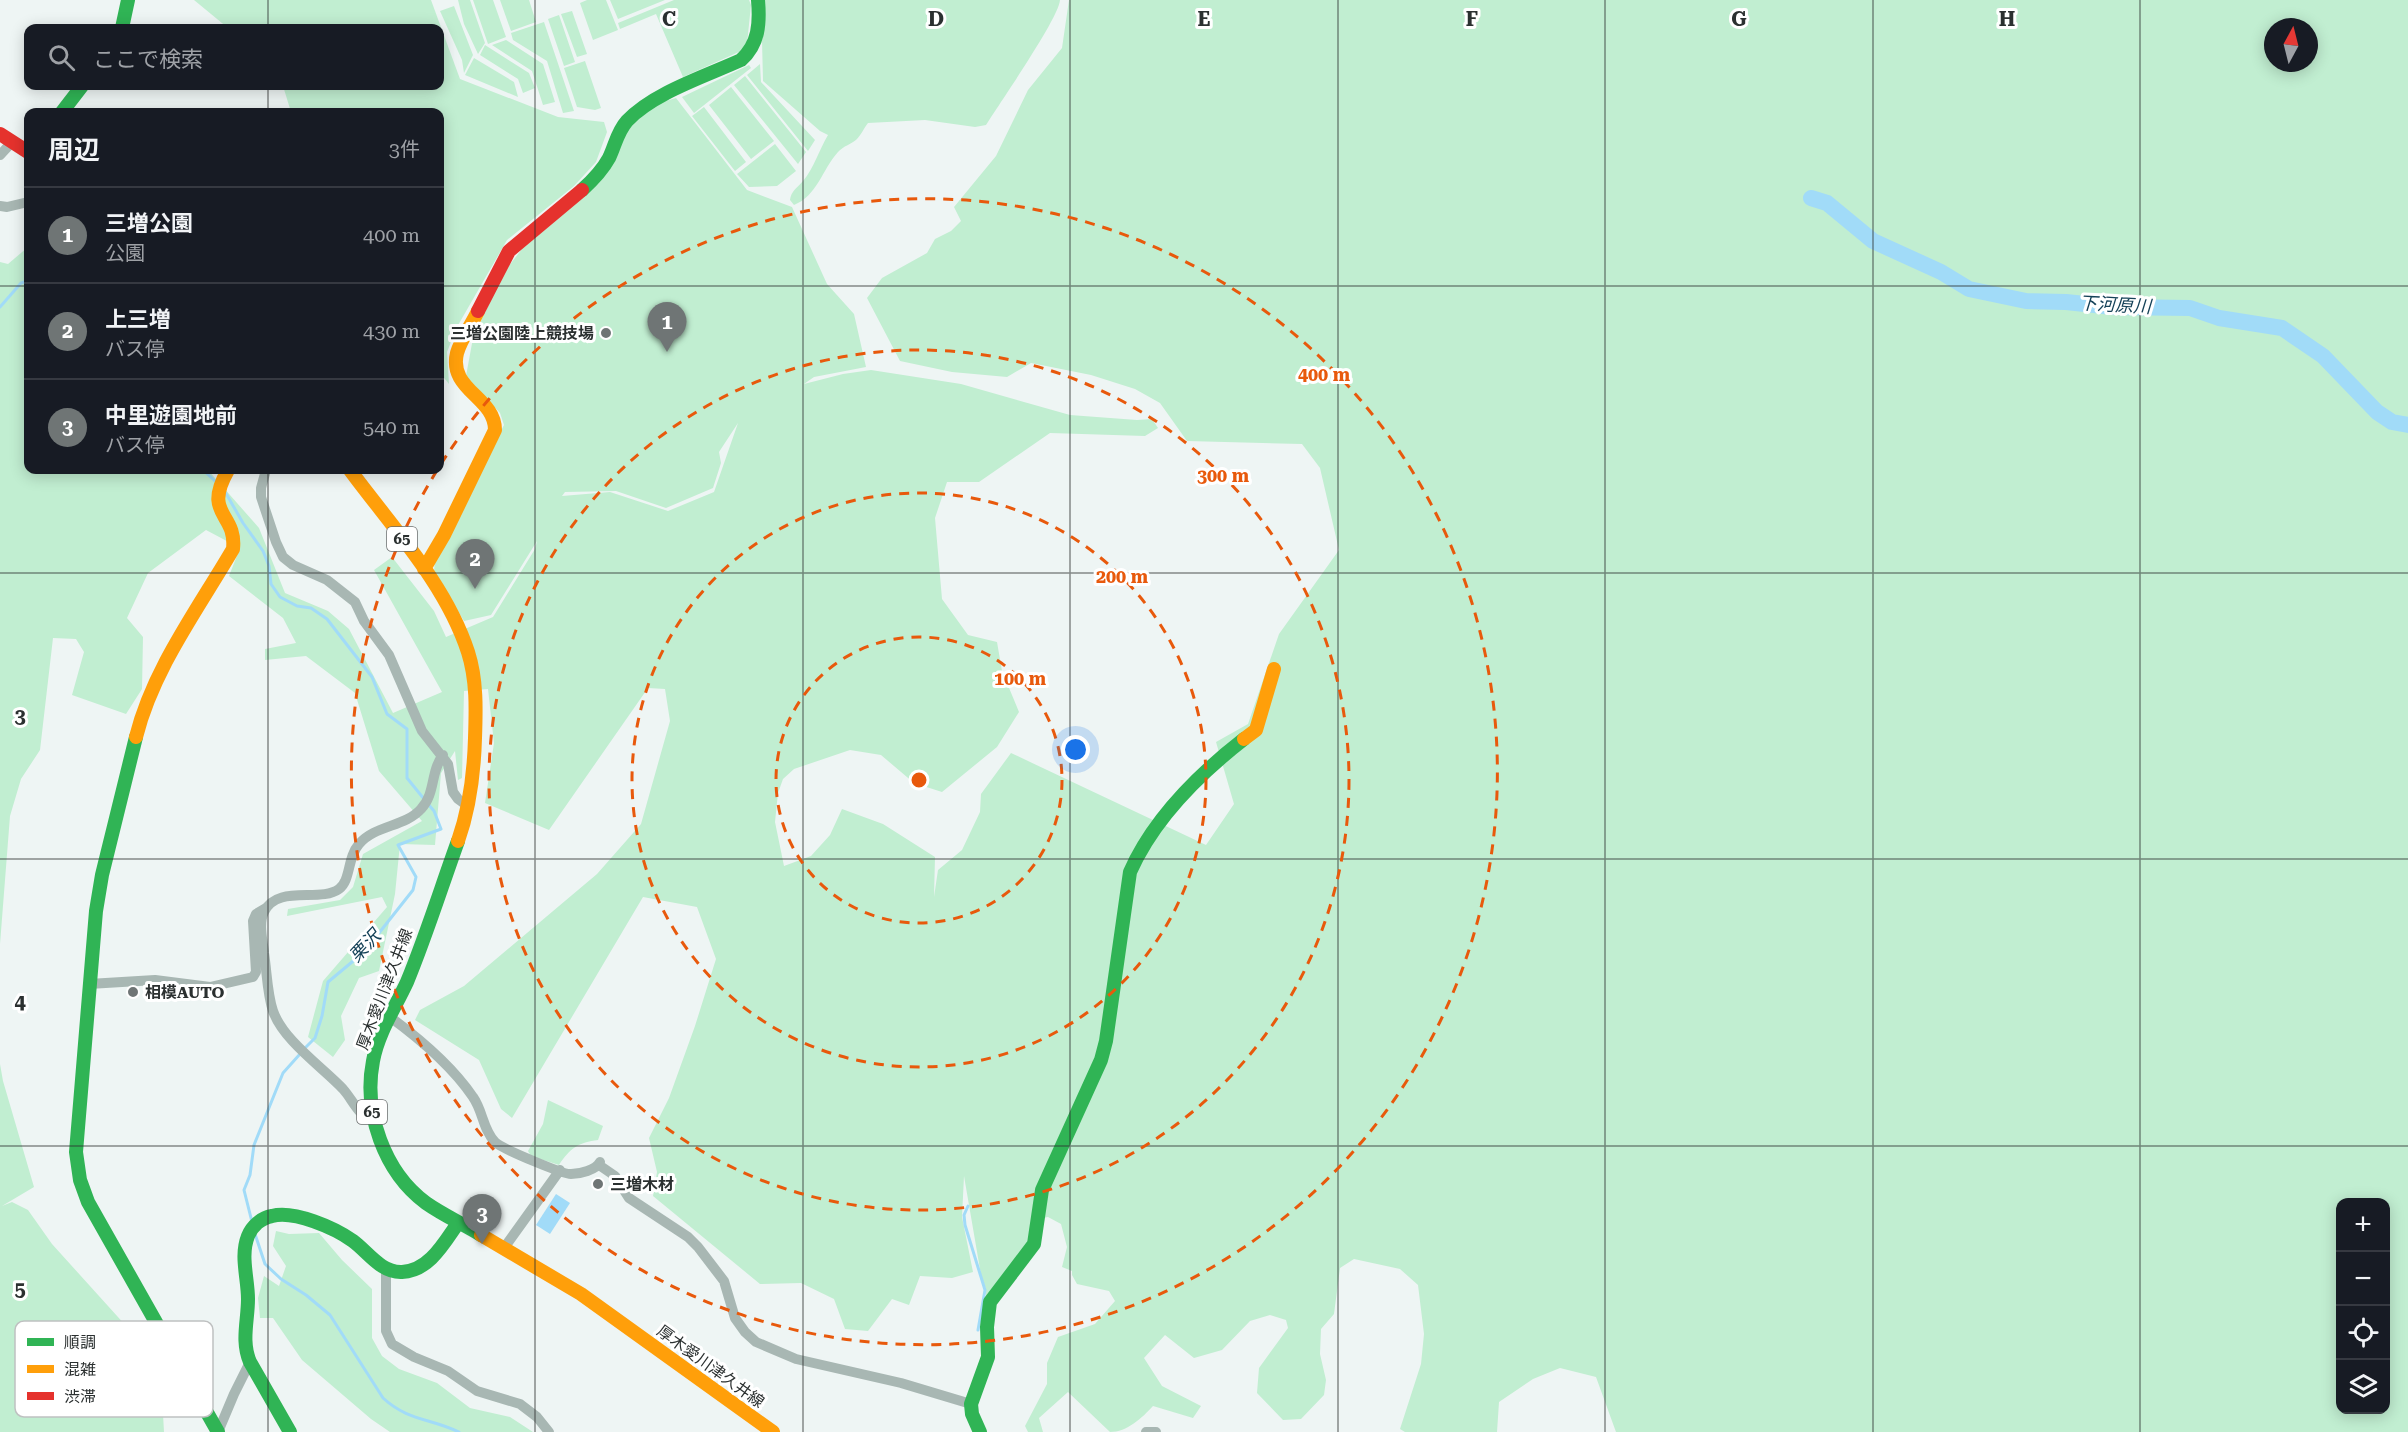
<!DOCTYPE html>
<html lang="ja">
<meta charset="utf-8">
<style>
body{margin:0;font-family:"Roboto Serif","Noto Sans JP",serif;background:#20242c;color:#f1f3f6}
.controls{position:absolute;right:18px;bottom:18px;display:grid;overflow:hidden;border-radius:12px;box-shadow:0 3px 15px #0003}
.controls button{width:54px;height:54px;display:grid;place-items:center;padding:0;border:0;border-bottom:2px solid #363941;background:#171b24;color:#f1f3f6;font:30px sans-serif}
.compass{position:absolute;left:2264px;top:18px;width:54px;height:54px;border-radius:50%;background:#171b24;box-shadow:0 3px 15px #0003;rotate:7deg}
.you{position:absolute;left:1076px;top:750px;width:21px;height:21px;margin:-15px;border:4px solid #fff;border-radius:50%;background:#1a73e8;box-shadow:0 0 0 9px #1a73e833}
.badge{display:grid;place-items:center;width:39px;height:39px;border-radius:50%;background:#6f7575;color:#fff;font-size:20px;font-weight:700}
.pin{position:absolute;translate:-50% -50px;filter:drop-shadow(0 2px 3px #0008)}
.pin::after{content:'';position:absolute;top:32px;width:21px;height:18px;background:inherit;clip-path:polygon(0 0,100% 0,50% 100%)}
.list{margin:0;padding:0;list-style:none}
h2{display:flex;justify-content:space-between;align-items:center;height:78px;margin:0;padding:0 24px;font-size:26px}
h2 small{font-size:20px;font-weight:400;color:#9ea1a6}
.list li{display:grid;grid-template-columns:39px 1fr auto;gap:18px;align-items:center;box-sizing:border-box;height:96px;padding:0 24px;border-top:2px solid #363941}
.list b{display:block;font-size:22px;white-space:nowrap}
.list p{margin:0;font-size:20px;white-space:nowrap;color:#9ea1a6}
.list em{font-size:20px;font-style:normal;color:#9ea1a6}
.icon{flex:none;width:33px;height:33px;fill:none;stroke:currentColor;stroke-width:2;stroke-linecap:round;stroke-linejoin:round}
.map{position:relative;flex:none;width:2408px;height:1432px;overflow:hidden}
.search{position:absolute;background:#171b24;box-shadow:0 3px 15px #0003;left:24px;top:24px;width:420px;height:66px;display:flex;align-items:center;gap:15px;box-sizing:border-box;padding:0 21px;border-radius:12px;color:#9ea1a6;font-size:22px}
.panel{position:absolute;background:#171b24;box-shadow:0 3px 15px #0003;left:24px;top:108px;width:420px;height:366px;border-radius:12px}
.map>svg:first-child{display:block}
.green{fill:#c1eed1;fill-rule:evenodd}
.water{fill:#a1dbf8}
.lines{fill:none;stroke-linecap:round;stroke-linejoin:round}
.stream{stroke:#a1dbf8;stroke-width:3}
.river{stroke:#a1dbf8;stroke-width:16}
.street{stroke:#a8b7b3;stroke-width:10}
.fast{stroke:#30b455;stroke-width:14}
.slow{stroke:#ff9f0a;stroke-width:14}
.jam{stroke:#e5322d;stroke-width:14}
.grid{fill:none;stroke:#2b3030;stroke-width:1.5;stroke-opacity:0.55}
.ring{fill:none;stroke:#e8590c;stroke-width:3;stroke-dasharray:10 8}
.poi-dot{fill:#6f7575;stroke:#fff;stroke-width:2}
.labels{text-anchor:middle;stroke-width:6;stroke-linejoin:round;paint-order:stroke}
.shield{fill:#fff;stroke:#6b6e6e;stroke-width:1.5}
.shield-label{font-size:15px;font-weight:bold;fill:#2b3030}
.poi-label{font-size:16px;font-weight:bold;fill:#2b3030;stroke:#fff;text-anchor:start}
.street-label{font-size:16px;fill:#2b3030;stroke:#fff}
.water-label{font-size:18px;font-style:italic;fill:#154258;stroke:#fff}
.key{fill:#fff;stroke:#bfc1c1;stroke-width:1.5}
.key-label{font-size:16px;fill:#2b3030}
.grid-label{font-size:20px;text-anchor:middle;font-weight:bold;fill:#2b3030;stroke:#fff;stroke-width:6;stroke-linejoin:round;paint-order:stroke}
.centre{fill:#e8590c;stroke:#fff;stroke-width:3}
.ring-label{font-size:18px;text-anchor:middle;font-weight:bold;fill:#e8590c;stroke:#fff;stroke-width:6;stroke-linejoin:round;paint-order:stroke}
</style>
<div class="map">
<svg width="2408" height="1432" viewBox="0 0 2408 1432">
<rect width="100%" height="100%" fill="#eef5f4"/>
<path class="green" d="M194,0H431L460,79L558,117L604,122L607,132L596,162L574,186L507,240L457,327L447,352L449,384L440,373V112H291L283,86H440V28H228Z
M458,0H470L485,43L478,54L464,24Z
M473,0H493L506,37L488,44Z
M500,0H529L536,22L511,31Z
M587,0H606L618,30L593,40L580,3Z
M610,0H665L618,19Z
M674,0H749L751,5L747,44L741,51L683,77L656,14L620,29L618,23Z
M761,0H1060C1059,18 999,104 986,125L975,127L925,120L868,123C864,128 861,135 857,139C852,144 843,146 838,152C822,170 817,196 794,205L790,200C791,191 797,188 803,181C814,168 819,150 828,135L820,131L763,81Z
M1069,0H2408V1432H1616L1596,1377L1560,1368L1533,1379L1499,1402L1497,1432H1405L1400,1429L1421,1364L1424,1334L1418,1285L1400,1269L1354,1259L1340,1268L1334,1314L1321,1329L1320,1354L1326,1380L1324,1395L1301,1419L1283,1420L1257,1393L1259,1368L1288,1328L1286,1320L1270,1315L1250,1321L1222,1350L1194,1358L1165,1335L1144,1358L1162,1386L1201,1406L1193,1418L1153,1406C1142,1418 1127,1432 1110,1432L1068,1392L1039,1418L1043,1432H1028L1025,1426L1047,1384V1363L1058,1337L1095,1324L1115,1301L1109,1291L1077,1284L1072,1275V1271L1062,1267L1067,1247L1061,1224L1048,1217L1034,1220L1027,1248L986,1299V1289L981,1275L964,1176L962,1217L973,1272L952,1278L920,1276L909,1305L892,1299L868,1331L845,1329L834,1299L801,1283L760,1284L653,1196L657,1172L649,1138L669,1098L695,1026L716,959L697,907L643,897L512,1118L501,1109L479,1060L415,1020L420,1010L464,986L597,874L641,824L670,721L665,689L648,688L549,830L485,803L494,743L488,689L464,691L462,778L458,780L455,751L441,773L435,845L400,844L395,894L379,971L359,978L341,1016L345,1040L333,1057L308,1037L323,981L387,907L382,897L287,916L288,909L340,900L353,887L363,854L422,821L379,771L355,693L306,656L265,660V649L296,643L283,618L229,576L240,548L206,530L148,573L127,618L143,637L142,689L126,714L72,695L84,652L76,639L53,638L40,750L21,779L10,816L0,944V262L8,264L28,247V470H208L259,528L285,593L328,611L349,629L393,713L442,692L374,570L392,557L434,611L446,637L493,617L535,549L537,541L491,615L464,621L434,572L435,558L504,425L500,413L466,376L473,338L504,272L522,249L586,195L626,132L655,104L676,98L747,190L792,207L827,284L854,314L866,367L814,377L804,384L843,374L871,370L961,384L1070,415L1137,420L1152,419L1158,428L1145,436L1050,433L979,482H947L935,518L942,599L968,635L997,642L1002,671L1019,712L997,747L942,792L914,783L881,755L850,750L794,769L783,779L778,793L775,822L784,866L811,856L830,835L842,809L883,824L935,857L934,897L938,870L962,850L980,812L981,794L1011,753L1206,845L1234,804L1216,742L1248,724L1279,634L1339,550L1320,468L1302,444L1187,441L1160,403L1135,389L1091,375L1031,363L1007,377L952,372L900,361L867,298L882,278L927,253L935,239L951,231L961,221L954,207L996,156L1028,90L1062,48ZM2273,27H2309V63H2273ZM738,423L714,492L668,511L610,492L562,496L565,492L616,491L666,508L713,488L721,463L719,452ZM2340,1202H2386V1410H2340Z
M454,6L473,55L464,73L462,60L440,11Z
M572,11L587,54L577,57L561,14Z
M559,15L575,62L564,66L548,19Z
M544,22L574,111L563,113L547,61L513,40L511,33Z
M506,40L543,64L555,102L543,105L532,71L492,45Z
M485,45L529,73L535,88L523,93L518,79L480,55Z
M474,58L514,82L518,97L465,75Z
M585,61L601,108L595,110L577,107L564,68Z
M760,64L761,82L815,140L808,151L747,75Z
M749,65L751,68L694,113L682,97Z
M745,76L806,152L798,164L734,85Z
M731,87L774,141L751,159L709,105Z
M704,107L746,162L735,171L692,116Z
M775,144L796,171L777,186L749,187L737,174Z
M0,1064L3,1081L34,1187L2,1206L12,1202L28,1210L52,1244L127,1327L163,1414L164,1432H0Z
M548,1100L603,1126L598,1140C579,1142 569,1149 559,1165L531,1156L528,1151L543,1124Z
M276,1231L289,1234L319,1233L342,1260L372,1289V1338L382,1356L399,1369L437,1383L470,1408L510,1417L533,1432H390L371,1419L302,1360L273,1318H260L258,1298L264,1276L279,1286L286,1266L273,1246Z"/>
<path class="water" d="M556,1194L570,1203L550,1234L536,1225Z"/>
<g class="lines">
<path class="stream" d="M0,307L21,283L28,281
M203,470L215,481
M224,490L243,523L263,551L269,566L271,584L280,597L297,606L311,608L327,619L372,677L387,714L407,729V778L424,799
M304,1049L315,1038L322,1016L328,982L364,952L413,890L416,877L398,845L441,829L434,811L428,804
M968,1206L964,1215L965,1225L985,1290L978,1330
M252,1222L244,1190L250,1175L254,1145L283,1073L300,1054
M255,1234L265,1264L281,1279L306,1295L330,1315L383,1398C408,1421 430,1418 459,1432"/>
<path class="river" d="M1811,198L1827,203L1873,241L1941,272L1969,289L2026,301L2066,302L2113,307L2190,308L2219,318L2282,328L2323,356L2377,412L2392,422L2408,425"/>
<path class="street" d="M0,155L12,142
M0,206L7,207L28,202
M266,470L261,488V497L276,542L283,557L293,565L327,580L355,602L364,621L389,655L422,731L448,764L453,792L458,799L469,807
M89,984L155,980L210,987L253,977L256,972L253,921L256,914L266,908
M390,1017C420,1039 452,1066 473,1097C483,1111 483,1130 495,1142C502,1149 565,1175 571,1174C580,1174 596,1170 600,1162
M373,1120C358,1116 353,1100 343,1089C322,1067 283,1040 273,1011C267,993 267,972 264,953C263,941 258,924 264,912C277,884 320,903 339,889C351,880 347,858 359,844C375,825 405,827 421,809C436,793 430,772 443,755
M599,1165L615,1176L629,1198L688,1237L698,1247L724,1281L735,1318L745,1332L756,1342L796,1359L901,1383L971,1404
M504,1248L560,1170
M386,1268V1331L392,1344L414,1357L448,1371L477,1391L520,1404L537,1417L549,1432
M218,1432L234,1394L250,1362
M1146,1432H1156"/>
<path class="fast" d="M122,28L128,0
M62,112L82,86
M582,190C593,180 602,171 609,158C615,146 617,132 627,121C653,93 706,76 741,60C759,44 760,23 758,0
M136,737L102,875L96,911L76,1152L80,1180L88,1202L218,1432
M458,841C441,888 426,936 407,982C395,1008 378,1033 373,1061C363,1112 384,1172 426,1203C443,1215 463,1224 481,1235
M290,1432L250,1362C241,1341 248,1321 248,1299C248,1278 240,1256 248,1236C252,1226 261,1218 272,1216C294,1210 335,1228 353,1241C368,1252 381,1273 402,1272C429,1271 444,1243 458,1223
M980,1432L972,1414L971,1404L988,1357L987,1327L990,1302L1034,1244L1042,1190L1101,1060L1106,1041L1130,872C1153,820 1199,774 1244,739"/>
<path class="slow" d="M350,470C392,527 446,584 468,652C477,680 476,710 475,738C474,774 470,807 458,841
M424,569L444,535L495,430C495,397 448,390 457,353C461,339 472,324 478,311
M136,737C153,669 198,609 233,549C237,512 202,516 228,470
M1244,739L1256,730L1274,669
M481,1235L581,1294L773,1432"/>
<path class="jam" d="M0,134L28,152
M478,311L509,251L582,190"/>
</g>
<path class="grid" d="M268,0V28M535,0V1432M803,0V1432M1070,0V1432M1338,0V1432M1605,0V1432M1873,0V1432M2140,0V1432M268,86V112M0,286H28M440,286H2408M268,470V1432M0,573H2408M0,859H2408M0,1146H2408"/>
<g class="ring">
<circle cx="919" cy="780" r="143"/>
<circle cx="919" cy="780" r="287"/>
<circle cx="919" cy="780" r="430"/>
<path d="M441 464A573 573 0 1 1 436 472"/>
</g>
<g class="poi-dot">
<circle cx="606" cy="333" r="6"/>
<circle cx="133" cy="992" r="6"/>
<circle cx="598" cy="1184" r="6"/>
</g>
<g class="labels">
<g class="shield">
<rect x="387" y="527" width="30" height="24" rx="4.5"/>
<rect x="357" y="1100" width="30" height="24" rx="4.5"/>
</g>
<g class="shield-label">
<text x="402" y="544">65</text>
<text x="372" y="1117">65</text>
</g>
<g class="poi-label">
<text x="594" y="339" text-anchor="end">三増公園陸上競技場</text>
<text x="145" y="998">相模AUTO</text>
<text x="610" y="1190">三増木材</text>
</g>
<g class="street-label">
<text transform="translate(384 989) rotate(-69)" y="6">厚木愛川津久井線</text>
<text transform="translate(711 1366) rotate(36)" y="6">厚木愛川津久井線</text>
</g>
<g class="water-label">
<text transform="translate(2115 305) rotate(3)" y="6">下河原川</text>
<text transform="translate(365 946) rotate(-47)" y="6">栗沢</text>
</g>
</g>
<rect x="15" y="1321" width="198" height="96" rx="9" class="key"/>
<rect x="27" y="1338" width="27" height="8" fill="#30b455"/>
<rect x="27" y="1365" width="27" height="8" fill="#ff9f0a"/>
<rect x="27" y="1392" width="27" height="8" fill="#e5322d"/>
<g class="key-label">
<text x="64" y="1348">順調</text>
<text x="64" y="1375">混雑</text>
<text x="64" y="1402">渋滞</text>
</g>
<g class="grid-label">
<text x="669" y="26">C</text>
<text x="936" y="26">D</text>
<text x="1204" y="26">E</text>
<text x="1472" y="26">F</text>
<text x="1739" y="26">G</text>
<text x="2007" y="26">H</text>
<text x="20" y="723">3</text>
<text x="20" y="1009">4</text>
<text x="20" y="1296">5</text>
</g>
<circle cx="919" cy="780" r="9" class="centre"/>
<g class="ring-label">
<text x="1324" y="381">400 m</text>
<text x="1223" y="482">300 m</text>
<text x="1122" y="583">200 m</text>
<text x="1020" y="685">100 m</text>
</g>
</svg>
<div class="controls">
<button>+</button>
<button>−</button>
<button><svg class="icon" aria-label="locate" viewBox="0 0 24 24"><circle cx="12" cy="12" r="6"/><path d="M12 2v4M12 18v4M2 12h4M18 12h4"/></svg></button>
<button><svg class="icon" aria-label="layers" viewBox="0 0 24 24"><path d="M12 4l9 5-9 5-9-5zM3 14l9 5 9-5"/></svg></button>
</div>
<svg class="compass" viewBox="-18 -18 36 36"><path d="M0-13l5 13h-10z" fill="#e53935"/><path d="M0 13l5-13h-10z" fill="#9ea1a6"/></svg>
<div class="you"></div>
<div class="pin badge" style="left:667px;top:352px">1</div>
<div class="pin badge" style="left:475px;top:589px">2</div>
<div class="pin badge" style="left:482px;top:1244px">3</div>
<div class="search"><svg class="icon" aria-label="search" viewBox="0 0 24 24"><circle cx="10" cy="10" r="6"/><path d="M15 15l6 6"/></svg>ここで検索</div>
<section class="panel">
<h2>周辺<small>3件</small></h2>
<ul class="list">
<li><span class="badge">1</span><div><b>三増公園</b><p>公園</p></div><em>400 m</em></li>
<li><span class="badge">2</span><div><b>上三増</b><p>バス停</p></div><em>430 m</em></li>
<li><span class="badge">3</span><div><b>中里遊園地前</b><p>バス停</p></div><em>540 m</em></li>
</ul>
</section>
</div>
